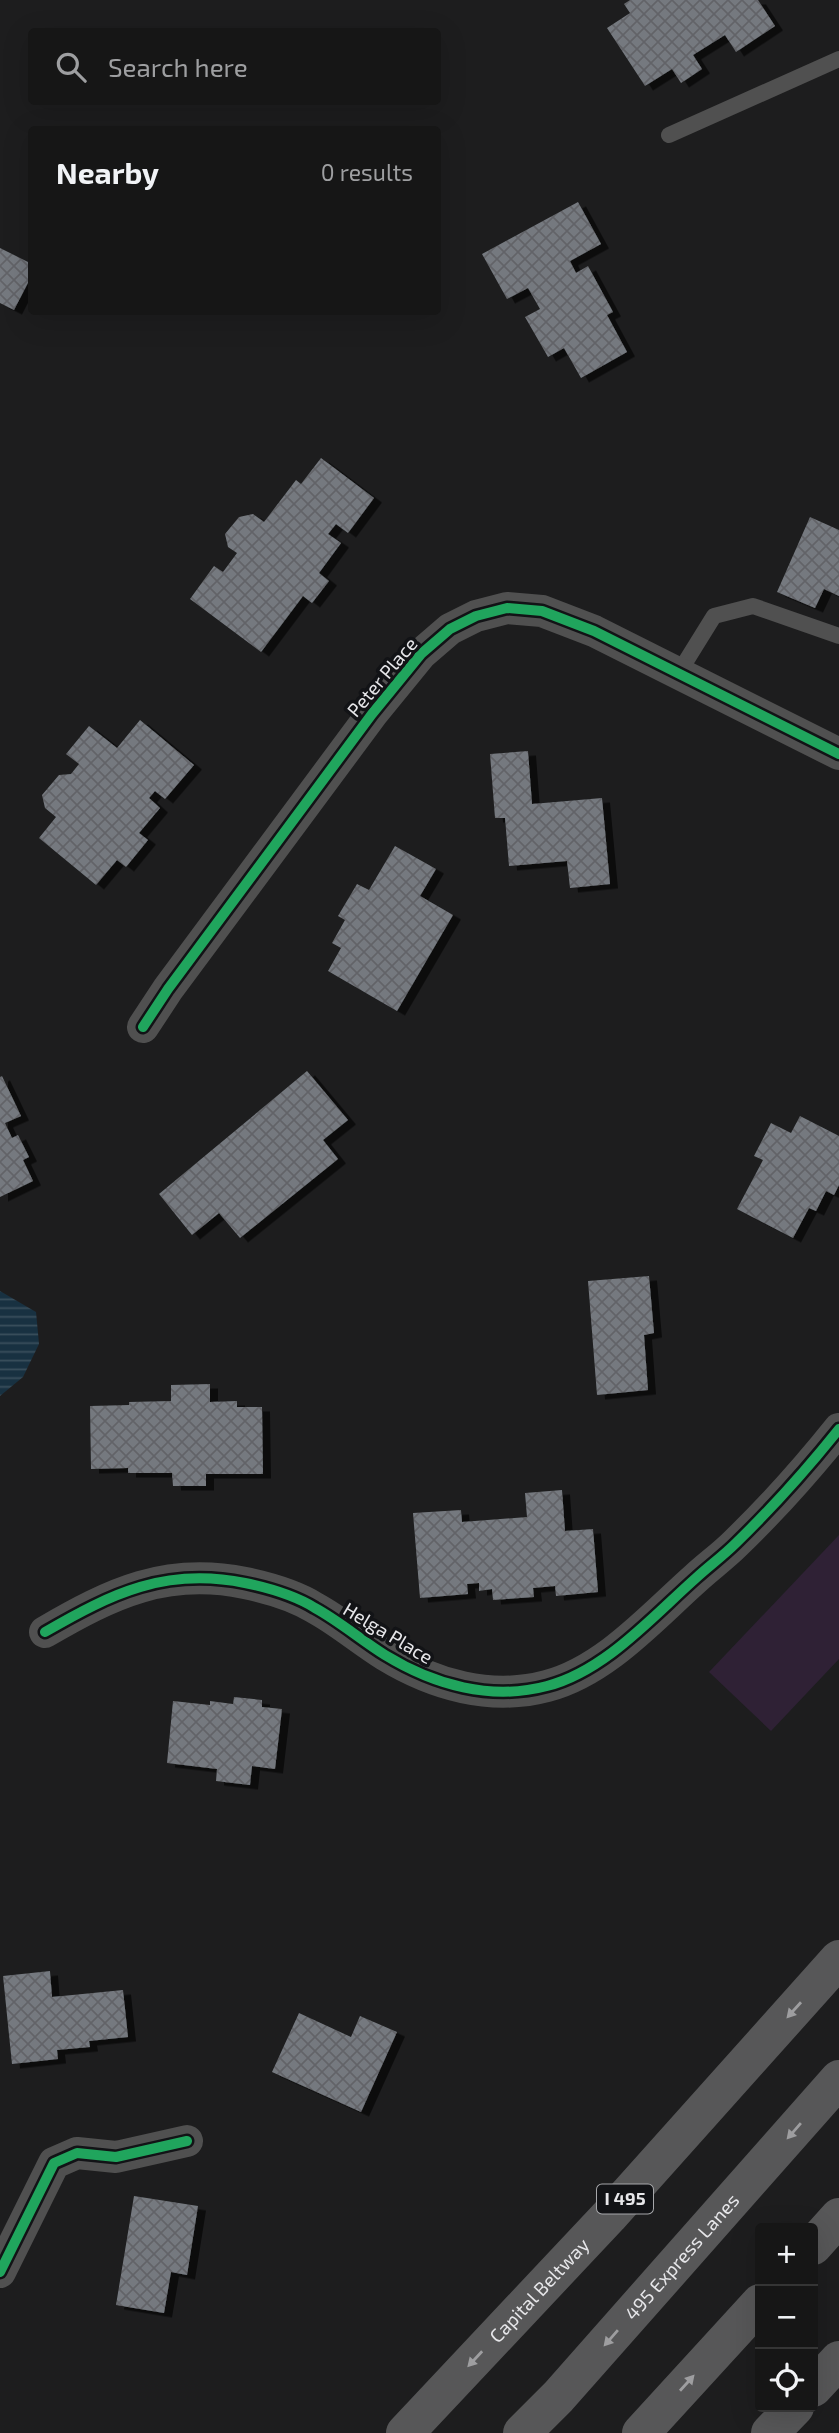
<!DOCTYPE html>
<meta charset="utf-8">
<style>
body{margin:0;font-family:"Exo 2",sans-serif;background:#1f1f1f;color:#f1f3f6}
.controls{position:absolute;right:21px;bottom:21px;display:grid;overflow:hidden;border-radius:7px;box-shadow:0 7px 28px #0002}
.controls button{width:63px;height:63px;display:grid;place-items:center;padding:0;border:0;border-bottom:2px solid #353535;background:#161616;color:#f1f3f6;font:35px sans-serif}
.list{margin:0;padding:0;list-style:none}
h2{display:flex;justify-content:space-between;align-items:center;height:91px;margin:0;padding:0 28px;font-size:30px}
h2 small{font-size:23px;font-weight:400;color:#9e9fa1}
.icon{flex:none;width:38px;height:38px;fill:none;stroke:currentColor;stroke-width:2;stroke-linecap:round;stroke-linejoin:round}
.map{position:relative;flex:none;width:839px;height:2433px;overflow:hidden}
.search{position:absolute;background:#161616;box-shadow:0 7px 28px #0002;left:28px;top:28px;width:413px;height:77px;display:flex;align-items:center;gap:18px;box-sizing:border-box;padding:0 24px;border-radius:7px;color:#9e9fa1;font-size:26px}
.panel{position:absolute;background:#161616;box-shadow:0 7px 28px #0002;left:28px;top:126px;width:413px;height:189px;border-radius:7px}
.map>svg:first-child{display:block}
.pitch{fill:#2f2135}
.water{fill:url(#water-rules)}
.building{fill:url(#building-cross-hatch);filter:url(#shadow)}
.lines{fill:none;stroke-linecap:round;stroke-linejoin:round}
.service{stroke:#505050;stroke-width:16}
.minor{stroke:#505050;stroke-width:32}
.motorway{stroke:#575758;stroke-width:38}
.cycleway-casing{stroke:#121316;stroke-width:15}
.cycleway{stroke:#20a55d;stroke-width:10}
.oneway{fill:#9e9ea0}
.labels{text-anchor:middle;stroke-width:7;stroke-linejoin:round;paint-order:stroke}
.shield{fill:#121316;stroke:#a6a7aa;stroke-width:2}
.shield-label{font-size:18px;font-weight:bold;fill:#e6e6e9}
.street-label{font-size:19px;fill:#e6e6e9;stroke:#121316}
</style>
<div class="map">
<svg width="839" height="2433" viewBox="0 0 839 2433">
<defs>
<pattern id="water-rules" width="6" height="5" patternUnits="userSpaceOnUse" patternTransform="scale(1.75)"><rect width="6" height="5" fill="#183141"/><path d="M0 2.5h6" fill="none" stroke="#3a4f5c"/></pattern>
<pattern id="building-cross-hatch" width="8" height="8" patternUnits="userSpaceOnUse" patternTransform="scale(1.75)"><rect width="8" height="8" fill="#75797f"/><path d="M0 0l8 8M0 8l8-8" fill="none" stroke="#626468"/></pattern>
<filter id="shadow"><feDropShadow dx="8" dy="4.5" stdDeviation="0" flood-color="#0009"/></filter>
</defs>
<rect width="100%" height="100%" fill="#1d1d1e"/>
<path class="pitch" d="M839,1535V1659L771,1731L709,1672Z"/>
<path class="water" d="M0,1291L36,1312L39,1344L23,1377L0,1396Z"/>
<path class="building" d="M630,0H758L775,26L736,52L725,35L693,55L702,69L681,83L672,69L645,86L607,28L630,13L624,4Z
M578,202L601,244L570,261L576,273L588,266L613,312L607,315L627,352L581,378L564,348L548,357L525,317L540,309L528,288L507,299L482,254Z
M0,248L32,264V275L14,310L0,303Z
M321,458L374,498L348,533L336,524L328,534L341,543L319,573L329,581L312,603L303,596L261,652L190,599L214,566L223,572L237,553L228,547L225,534L239,517L253,514L264,522L296,480L301,484Z
M810,517L839,530V596L824,589L815,608L777,592Z
M140,720L194,765L165,799L155,791L149,798L160,808L139,833L148,840L126,867L117,860L96,885L39,838L56,817L45,808L42,795L59,775L71,774L79,764L66,754L89,726L117,748Z
M528,751L532,804L602,798L610,884L570,888L567,861L509,866L505,818H495L490,754Z
M395,846L436,869L420,896L453,915L397,1011L328,971L341,948L332,943L345,920L338,916L357,884L369,890Z
M307,1071L348,1120L323,1140L338,1159L240,1238L219,1213L192,1235L159,1194Z
M2,1076L21,1116L5,1123L12,1138L18,1135L29,1157L23,1160L33,1181L0,1197V1077Z
M800,1116L839,1136V1185L834,1195L826,1191L816,1211L809,1208L793,1238L737,1209L763,1160L754,1156L771,1123L791,1133Z
M649,1276L654,1333L644,1335L648,1390L597,1395L588,1281Z
M210,1384V1402L237,1401V1407H262L263,1474H206V1486H173L172,1473H128V1468L91,1469L90,1406L129,1405V1402L171,1401V1385Z
M562,1490L565,1531L593,1529L598,1592L556,1596L555,1586L533,1588L534,1597L493,1600L492,1589L479,1591V1583L467,1584L468,1594L420,1598L413,1513L461,1510L462,1522L527,1517L525,1493Z
M234,1697L262,1700V1707L282,1709L275,1769L252,1766L250,1785L216,1781L217,1769L167,1763L173,1701L210,1705V1701L233,1704Z
M50,1971L52,1997L123,1990L128,2037L89,2041L90,2047L57,2050L58,2059L12,2064L3,1976Z
M299,2013L351,2037L360,2016L397,2032L361,2112L272,2072Z
M134,2196L198,2206L187,2275L171,2272L164,2313L116,2305Z"/>
<g class="lines">
<path class="service" d="M669,135L839,59
M678,674L714,616L753,606L839,636"/>
<path class="minor" d="M143,1027L168,989L372,714L421,654L450,629L476,616L507,608L542,611L594,631L839,754
M45,1632C112,1593 166,1567 245,1583C269,1588 294,1595 315,1608C339,1621 361,1640 385,1655C434,1685 491,1701 547,1686C605,1671 652,1617 696,1578C709,1566 723,1556 736,1543C772,1508 807,1469 839,1429
M0,2272L54,2163L77,2153L116,2157L187,2141"/>
<g class="motorway">
<path d="M813,2246L839,2217"/>
<path d="M813,2388L839,2360"/>
<path id="s1" d="M405,2433L609,2216L839,1959"/>
<path id="s2" d="M522,2433L558,2397L839,2079"/>
<path d="M641,2433L760,2303"/>
<path d="M770,2433L795,2407"/>
</g>
<defs>
<path id="cycleway" d="M143,1027L168,989L372,714L421,654L450,629L476,616L507,608L542,611L594,631L839,754
M45,1632C112,1593 166,1567 245,1583C269,1588 294,1595 315,1608C339,1621 361,1640 385,1655C434,1685 491,1701 547,1686C605,1671 652,1617 696,1578C709,1566 723,1556 736,1543C772,1508 807,1469 839,1429
M0,2272L54,2163L77,2153L116,2157L187,2141"/>
</defs>
<use href="#cycleway" class="cycleway-casing"/>
<use href="#cycleway" class="cycleway"/>
</g>
<defs><path id="oneway-solid" d="M-6-.8H1V-3.2L6.5 0L1 3.2V.8H-6Z" transform="scale(1.75)"/></defs>
<g class="oneway">
<use href="#oneway-solid" transform="translate(794 2010) rotate(132)"/>
<use href="#oneway-solid" transform="translate(794 2131) rotate(131)"/>
<use href="#oneway-solid" transform="translate(611 2338) rotate(131)"/>
<use href="#oneway-solid" transform="translate(475 2359) rotate(133)"/>
<use href="#oneway-solid" transform="translate(687 2383) rotate(-48)"/>
</g>
<g class="labels">
<rect class="shield" x="597" y="2184.5" width="56" height="29" rx="5"/>
<g class="shield-label">
<text x="625" y="2205">I 495</text>
</g>
<g class="street-label">
<text transform="translate(382 677) rotate(-50)" y="7">Peter Place</text>
<text transform="translate(388 1633) rotate(31)" y="7">Helga Place</text>
<text dy="7" stroke="none"><textPath href="#s2" startOffset="238">495 Express Lanes</textPath></text>
<text dy="7" stroke="none"><textPath href="#s1" startOffset="196">Capital Beltway</textPath></text>
</g>
</g>
</svg>
<div class="controls">
<button>+</button>
<button>−</button>
<button><svg class="icon" aria-label="locate" viewBox="0 0 24 24"><circle cx="12" cy="12" r="6"/><path d="M12 2v4M12 18v4M2 12h4M18 12h4"/></svg></button>
</div>
<div class="search"><svg class="icon" aria-label="search" viewBox="0 0 24 24"><circle cx="10" cy="10" r="6"/><path d="M15 15l6 6"/></svg>Search here</div>
<section class="panel">
<h2>Nearby<small>0 results</small></h2>
<ul class="list">
</ul>
</section>
</div>
